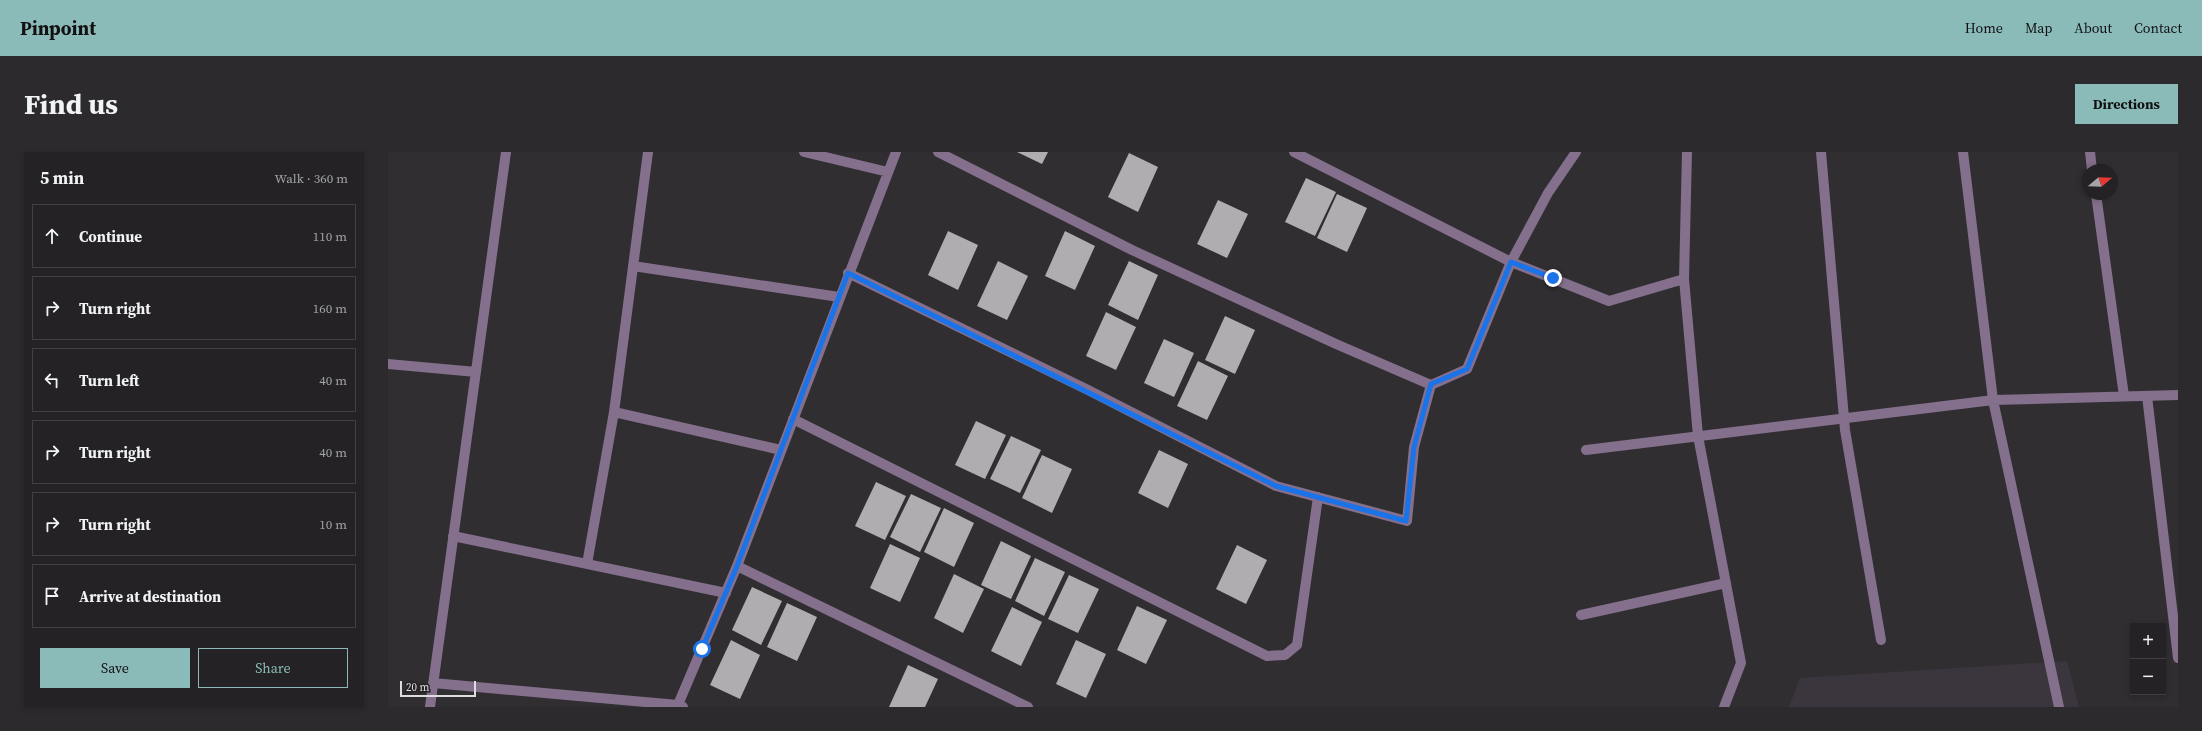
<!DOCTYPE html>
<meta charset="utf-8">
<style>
body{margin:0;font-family:"Source Serif 4",serif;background:#2c2a2c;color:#f1f3f6}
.controls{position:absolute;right:12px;bottom:12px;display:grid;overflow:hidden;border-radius:0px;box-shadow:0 2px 6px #0003}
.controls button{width:36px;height:36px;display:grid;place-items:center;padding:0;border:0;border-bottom:1px solid #413f41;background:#242224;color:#f1f3f6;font:20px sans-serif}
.compass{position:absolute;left:1694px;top:12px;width:36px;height:36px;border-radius:50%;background:#242224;box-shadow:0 2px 6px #0003;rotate:71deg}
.scale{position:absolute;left:12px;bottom:10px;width:76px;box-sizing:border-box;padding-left:4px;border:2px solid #deddde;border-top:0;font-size:11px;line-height:14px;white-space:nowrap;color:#deddde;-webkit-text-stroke:3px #262426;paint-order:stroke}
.stop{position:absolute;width:12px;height:12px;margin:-9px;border:3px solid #1a73e8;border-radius:50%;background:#fff}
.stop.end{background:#1a73e8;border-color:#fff;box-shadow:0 1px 4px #0008}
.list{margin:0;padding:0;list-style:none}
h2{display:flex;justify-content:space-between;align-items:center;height:52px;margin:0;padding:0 16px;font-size:17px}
h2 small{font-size:13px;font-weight:400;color:#a3a4a6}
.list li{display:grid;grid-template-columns:26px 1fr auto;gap:12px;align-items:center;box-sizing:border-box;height:64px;margin:0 8px 8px;padding:0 8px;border:1px solid #413f41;border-radius:0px}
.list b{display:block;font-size:15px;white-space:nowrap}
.list em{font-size:13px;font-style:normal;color:#a3a4a6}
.actions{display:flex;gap:8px;padding:12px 16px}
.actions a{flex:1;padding:9px 0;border:1px solid #8bbbb9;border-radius:0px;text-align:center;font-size:14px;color:#8bbbb9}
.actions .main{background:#8bbbb9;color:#111}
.icon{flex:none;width:22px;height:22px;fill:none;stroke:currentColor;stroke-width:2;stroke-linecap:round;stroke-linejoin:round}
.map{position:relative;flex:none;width:1790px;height:555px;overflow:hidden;border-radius:0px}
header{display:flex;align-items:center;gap:24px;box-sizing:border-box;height:56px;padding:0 20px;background:#8bbbb9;color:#111}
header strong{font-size:19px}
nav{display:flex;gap:22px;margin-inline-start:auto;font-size:14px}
.intro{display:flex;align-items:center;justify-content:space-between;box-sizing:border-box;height:96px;padding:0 24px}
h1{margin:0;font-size:28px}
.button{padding:10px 18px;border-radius:0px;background:#8bbbb9;color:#111;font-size:14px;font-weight:700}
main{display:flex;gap:24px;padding:0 24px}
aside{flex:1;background:#242224;border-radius:0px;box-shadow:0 2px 6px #0003}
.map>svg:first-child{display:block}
.built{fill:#3b363d}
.building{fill:#afadaf}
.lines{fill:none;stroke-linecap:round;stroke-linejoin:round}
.minor{stroke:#846f8d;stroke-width:10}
.route{stroke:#1a73e8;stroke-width:5}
</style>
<header>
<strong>Pinpoint</strong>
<nav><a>Home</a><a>Map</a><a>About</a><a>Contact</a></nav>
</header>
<div class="intro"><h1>Find us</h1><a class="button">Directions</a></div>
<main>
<aside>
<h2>5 min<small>Walk · 360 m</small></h2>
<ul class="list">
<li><svg class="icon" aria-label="ahead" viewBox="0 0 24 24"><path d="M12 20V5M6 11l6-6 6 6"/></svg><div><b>Continue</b></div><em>110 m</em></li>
<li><svg class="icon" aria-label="right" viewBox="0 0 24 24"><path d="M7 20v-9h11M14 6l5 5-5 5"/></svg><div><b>Turn right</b></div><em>160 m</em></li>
<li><svg class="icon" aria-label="left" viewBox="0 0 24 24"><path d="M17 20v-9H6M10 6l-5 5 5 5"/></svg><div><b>Turn left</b></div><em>40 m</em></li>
<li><svg class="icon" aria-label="right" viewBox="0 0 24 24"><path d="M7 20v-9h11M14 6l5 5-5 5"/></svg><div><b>Turn right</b></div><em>40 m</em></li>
<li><svg class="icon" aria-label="right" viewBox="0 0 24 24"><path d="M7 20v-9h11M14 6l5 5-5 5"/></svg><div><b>Turn right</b></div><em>10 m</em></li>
<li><svg class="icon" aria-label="arrive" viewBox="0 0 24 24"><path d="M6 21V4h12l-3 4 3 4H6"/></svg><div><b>Arrive at destination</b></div></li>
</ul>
<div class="actions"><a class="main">Save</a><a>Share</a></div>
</aside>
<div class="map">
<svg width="1790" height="555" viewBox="0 0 1790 555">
<rect width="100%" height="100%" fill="#302e30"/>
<path class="built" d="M1679,509L1691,555H1401L1412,526Z"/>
<path class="building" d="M629,0H660L654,12Z
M741,1L770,15L750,60L720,45Z
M918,26L948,40L927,84L897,70Z
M949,42L979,56L959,100L929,86Z
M830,48L860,62L839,106L809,92Z
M560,79L590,93L570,138L540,123Z
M677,79L707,94L687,138L657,124Z
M610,109L640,124L619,168L589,154Z
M741,109L770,123L750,168L720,153Z
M718,160L748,175L728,218L698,204Z
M837,164L867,178L847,222L817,208Z
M776,187L806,201L786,245L756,231Z
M810,209L840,224L819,268L789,254Z
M588,269L618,283L597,327L567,313Z
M623,284L653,298L632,341L602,327Z
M771,298L800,312L780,356L750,341Z
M654,303L684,317L664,361L634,346Z
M488,330L518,344L497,388L467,374Z
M523,342L553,356L532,400L502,385Z
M556,356L586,371L566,415L536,400Z
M613,389L643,404L623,447L593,433Z
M502,392L532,406L512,450L482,436Z
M849,393L879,408L858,452L828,437Z
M647,406L677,420L656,464L627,449Z
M566,422L596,437L575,481L546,466Z
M681,423L711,437L690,481L660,467Z
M364,435L394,449L373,493L344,478Z
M399,451L429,465L409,509L379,495Z
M749,454L779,468L758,512L729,498Z
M624,455L654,470L633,514L603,499Z
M343,488L372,503L352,547L322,533Z
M688,488L718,502L698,546L668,532Z
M520,513L550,527L537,555H501Z"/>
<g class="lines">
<path class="minor" d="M260,0L226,260L393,298
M416,0L500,20
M550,0L744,98L948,192L1043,233
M906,0L1123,110L1221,149L1296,127
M1299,0L1296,127L1310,284L1353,511L1336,555
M1433,0L1457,278L1493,488
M1575,0L1605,248L1671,555
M1702,0L1704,18
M1708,42L1736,244
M245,114L451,145
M460,121L700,238L888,334L1019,369L1026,295L1043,233L1079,217L1123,110L1160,41L1188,0
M0,212L88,220
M1759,244L1790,506
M405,267L879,504L897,503L909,493L930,345
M1198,298L1605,248L1790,243
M65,384L338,441
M199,412L226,260
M349,414L640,555
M1193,463L1338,431
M45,531L290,553L295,555
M42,555L118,0
M289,555L349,414L508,0"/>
</g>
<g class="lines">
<path class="route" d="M314,497L349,414L460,121L888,334L1018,369L1026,295L1043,232L1079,217L1123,110L1165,126"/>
</g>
</svg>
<div class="controls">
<button>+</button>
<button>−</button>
</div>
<svg class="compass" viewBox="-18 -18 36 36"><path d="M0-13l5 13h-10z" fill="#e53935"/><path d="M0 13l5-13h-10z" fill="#a3a4a6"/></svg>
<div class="scale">20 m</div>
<div class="stop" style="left:314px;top:497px"></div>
<div class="stop end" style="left:1165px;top:126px"></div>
</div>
</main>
